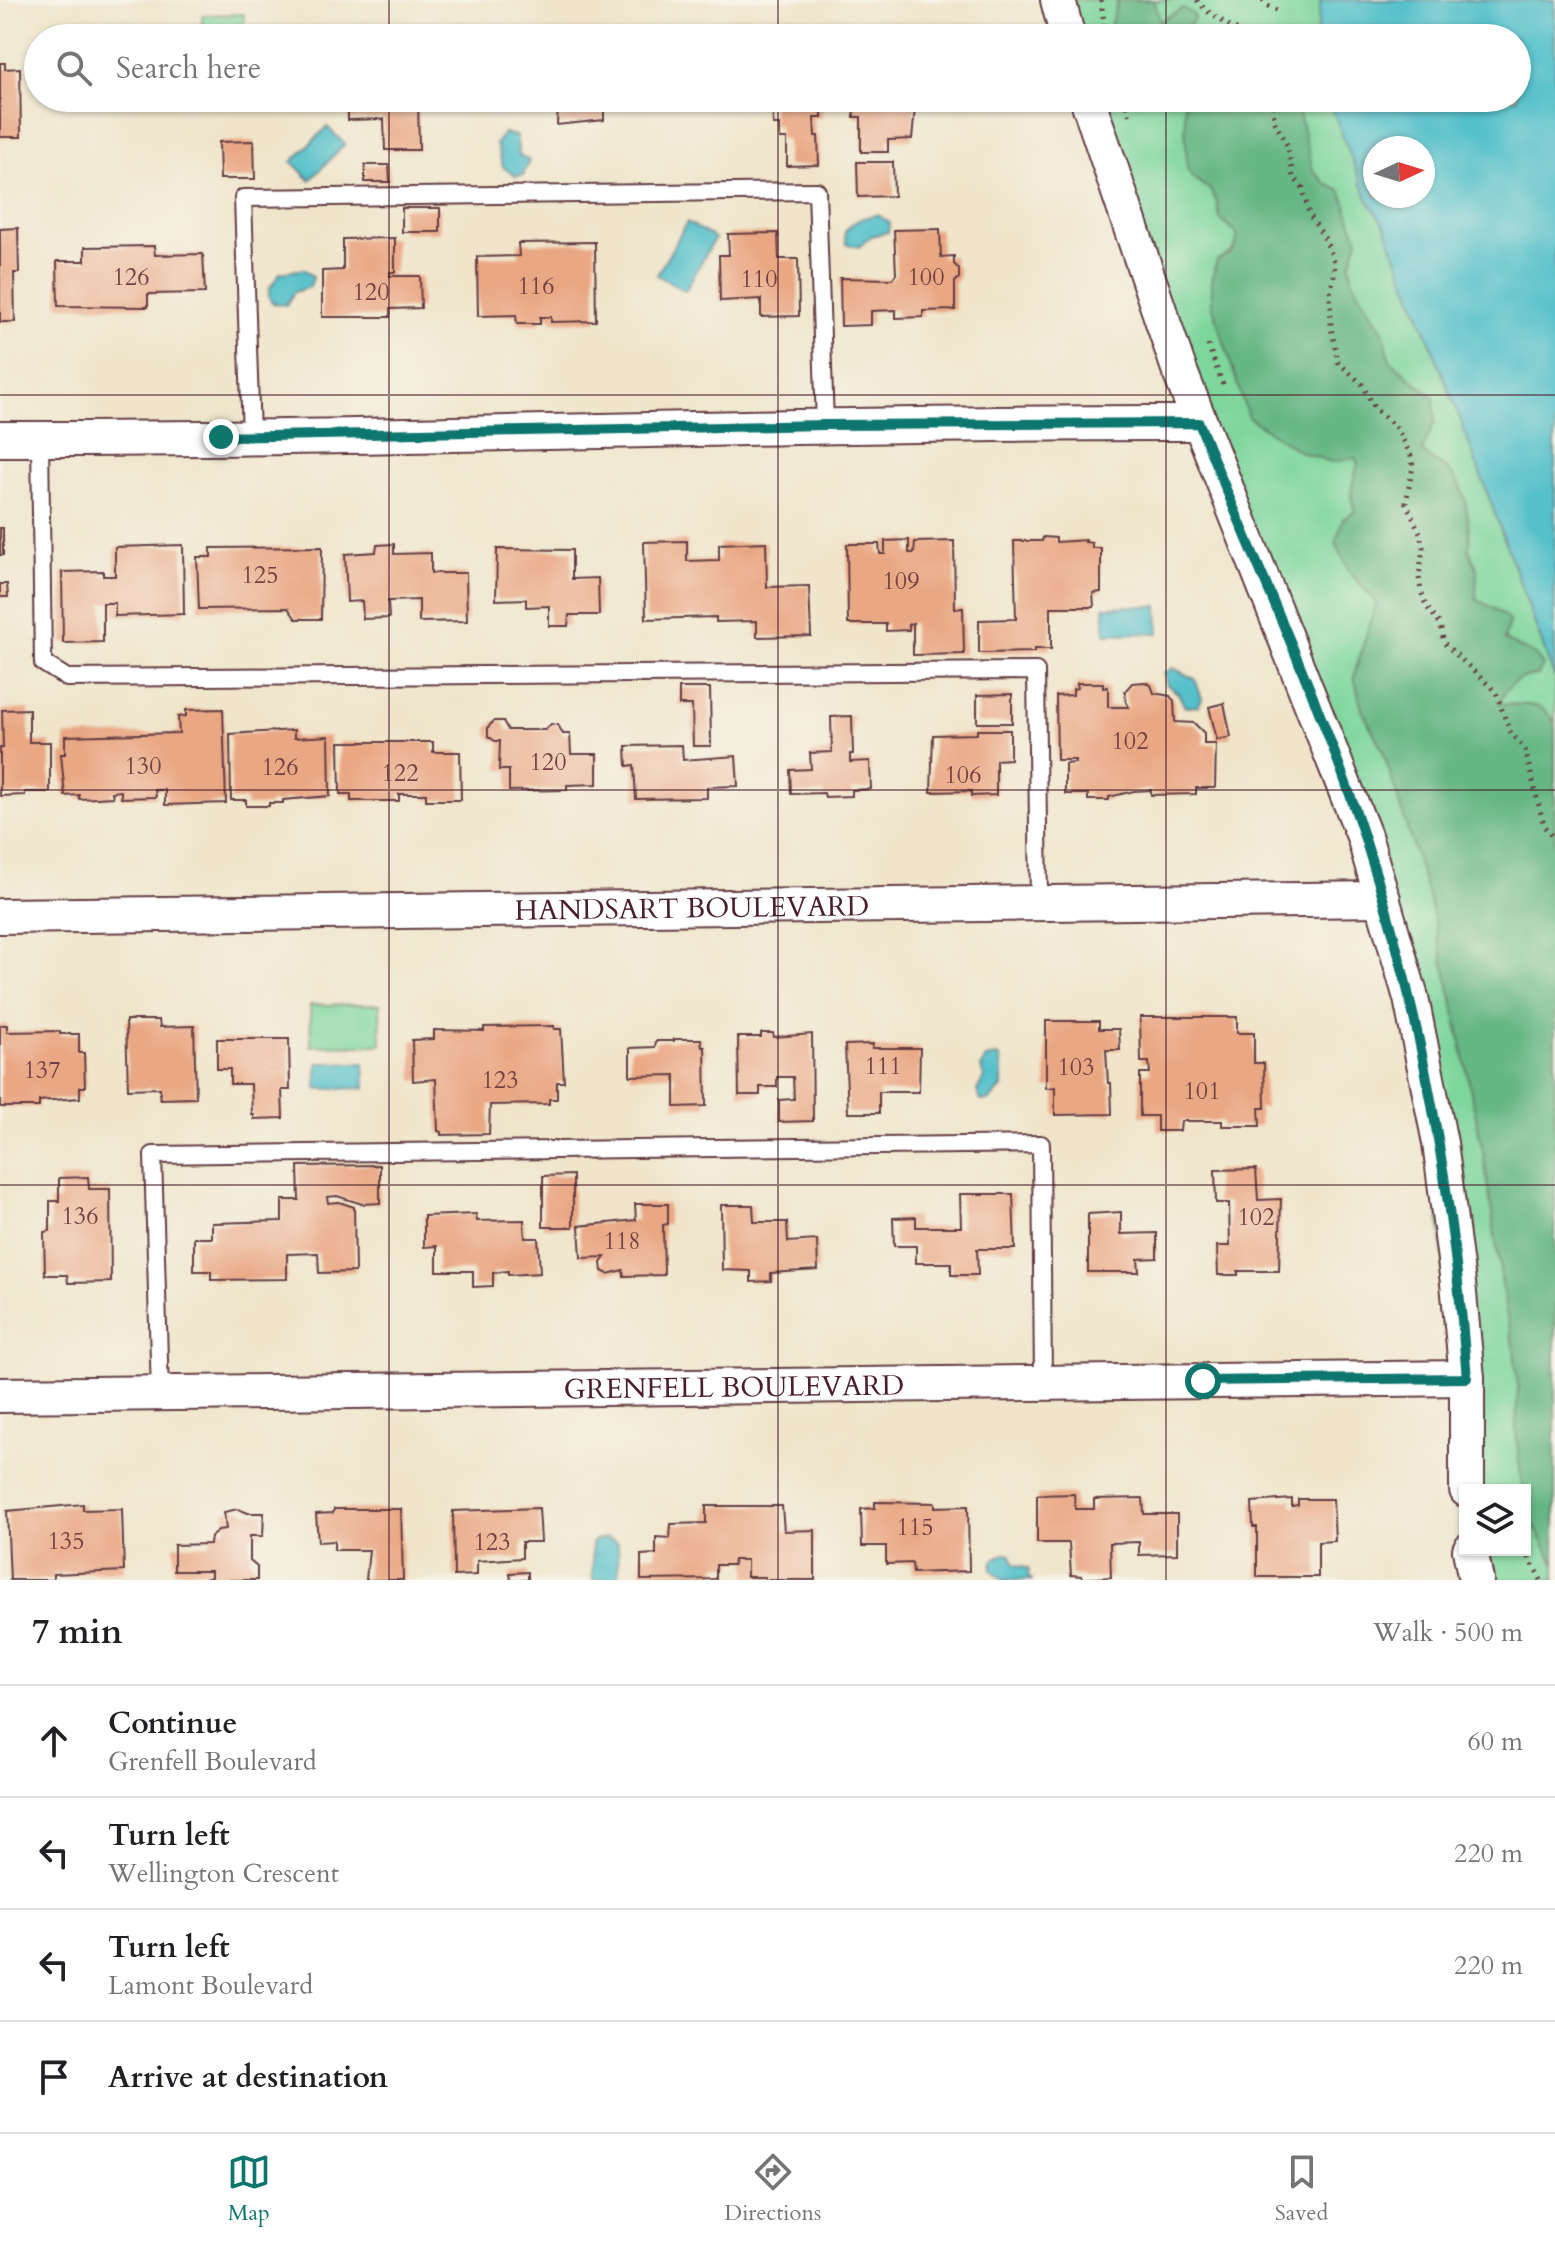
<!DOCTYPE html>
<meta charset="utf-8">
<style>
body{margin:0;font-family:Cardo,serif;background:#f2f2f2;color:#202124}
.controls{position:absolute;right:24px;bottom:24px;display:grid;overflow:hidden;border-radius:0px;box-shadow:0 2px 6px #0004}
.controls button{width:72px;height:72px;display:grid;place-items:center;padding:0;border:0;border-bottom:2px solid #e0e0e0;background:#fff;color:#202124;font:40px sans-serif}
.compass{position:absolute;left:1363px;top:136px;width:72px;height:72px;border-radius:50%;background:#fff;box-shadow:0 2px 6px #0004;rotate:86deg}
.stop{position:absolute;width:24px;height:24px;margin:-18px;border:6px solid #0f766e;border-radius:50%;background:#fff}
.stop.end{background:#0f766e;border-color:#fff;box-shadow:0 2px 8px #0008}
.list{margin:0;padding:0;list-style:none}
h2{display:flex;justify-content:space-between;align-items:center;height:104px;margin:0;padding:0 32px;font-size:34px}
h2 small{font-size:26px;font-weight:400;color:#757577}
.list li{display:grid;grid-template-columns:52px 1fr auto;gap:24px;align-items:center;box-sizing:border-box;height:112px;padding:0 32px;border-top:2px solid #e0e0e0}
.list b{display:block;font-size:30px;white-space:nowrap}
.list p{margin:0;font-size:26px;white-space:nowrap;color:#757577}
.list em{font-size:26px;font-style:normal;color:#757577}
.icon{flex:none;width:44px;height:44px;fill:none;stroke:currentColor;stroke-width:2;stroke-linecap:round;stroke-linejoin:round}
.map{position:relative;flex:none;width:1555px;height:1580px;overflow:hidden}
.search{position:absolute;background:#fff;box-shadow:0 2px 6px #0004;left:24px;right:24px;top:24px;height:88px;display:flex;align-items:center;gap:20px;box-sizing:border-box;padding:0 28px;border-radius:44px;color:#757577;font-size:30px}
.sheet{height:552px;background:#fff}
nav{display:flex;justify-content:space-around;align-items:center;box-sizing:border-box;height:112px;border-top:2px solid #e0e0e0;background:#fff;font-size:22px;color:#757577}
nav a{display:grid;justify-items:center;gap:4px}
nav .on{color:#0f766e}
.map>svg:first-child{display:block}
.green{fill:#7dd69c;stroke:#647a64;stroke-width:2}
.forest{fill:#66b784;stroke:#586b58;stroke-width:2}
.water{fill:#52c0ca;stroke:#4e707a;stroke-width:2;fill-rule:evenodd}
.building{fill:#eaa784}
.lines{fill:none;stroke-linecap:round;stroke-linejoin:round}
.lane-casing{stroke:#633d43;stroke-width:20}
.street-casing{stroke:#633d43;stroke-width:38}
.path{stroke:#633d43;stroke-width:5;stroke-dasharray:2 6;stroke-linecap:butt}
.lane{stroke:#fff;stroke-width:16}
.street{stroke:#fff;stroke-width:34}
.route{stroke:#0f766e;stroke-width:10}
.grid{fill:none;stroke:#4a1f2b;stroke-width:2;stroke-opacity:0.55}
.labels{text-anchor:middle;stroke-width:6;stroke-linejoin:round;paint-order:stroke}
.number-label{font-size:24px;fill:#724141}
.street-label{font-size:28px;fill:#4a1f2b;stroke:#f7f3e8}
</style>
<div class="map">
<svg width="1555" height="1580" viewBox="0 0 1555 1580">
<rect width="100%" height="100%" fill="#f7f3e8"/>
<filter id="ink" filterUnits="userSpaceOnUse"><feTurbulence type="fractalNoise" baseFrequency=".0125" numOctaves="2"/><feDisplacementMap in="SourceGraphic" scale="16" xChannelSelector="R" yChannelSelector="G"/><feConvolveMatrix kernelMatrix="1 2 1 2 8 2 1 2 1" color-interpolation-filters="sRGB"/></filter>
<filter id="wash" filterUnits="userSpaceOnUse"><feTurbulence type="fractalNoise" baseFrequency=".006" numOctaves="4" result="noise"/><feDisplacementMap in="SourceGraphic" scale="32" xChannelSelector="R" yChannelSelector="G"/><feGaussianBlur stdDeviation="1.8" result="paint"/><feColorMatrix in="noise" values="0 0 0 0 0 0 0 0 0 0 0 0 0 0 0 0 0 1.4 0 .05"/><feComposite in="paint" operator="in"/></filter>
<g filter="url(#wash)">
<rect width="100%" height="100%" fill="#f0e5cb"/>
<path class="green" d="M1058,0H1321L1316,38H1068Z
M244,14V38H202V15Z
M1087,98H1328L1368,200L1385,226L1463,426L1555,679V1580H1476L1470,1550H1525V1490H1467L1421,1042Z
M380,1004L381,1045L311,1046L310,1005Z"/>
<path class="forest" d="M1118,0H1154L1160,21L1183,8L1195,16L1191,24L1177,31L1176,38H1114L1111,22Z
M1184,98H1295L1313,170L1326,184L1341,191L1358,240L1350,265L1353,282L1384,333L1390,360L1434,398L1435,421L1422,451C1431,462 1439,462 1448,470C1469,490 1467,516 1470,542L1468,548L1477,568L1476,598C1486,606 1503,611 1509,622L1504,640L1534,654L1543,665L1538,675C1520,676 1504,685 1500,704C1523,706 1544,699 1555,724V1564L1530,1518L1521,1481L1516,1428L1518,1388L1514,1349L1506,1312L1483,1152L1453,1003L1429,899L1383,751L1362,710L1354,676L1376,603L1349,571L1336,543L1343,519L1355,511L1351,491L1358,463L1354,458L1331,462L1299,451L1248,417L1212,304V279L1217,260C1230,254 1238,250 1237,234L1220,219L1217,202L1210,190L1192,177L1187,168Z"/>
<path class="water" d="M1321,0H1555V679L1463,426L1385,226L1368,200L1328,98H1517V38H1316ZM1375,148H1423V196H1375Z
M327,127L345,144L310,180L292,162Z
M504,133L516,136L519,155L529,161L523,175L515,176L503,167L496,144Z
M878,215L890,223L888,232L871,236L859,247L846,244L845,232C853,220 864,216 878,215Z
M687,222L715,238L685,291L657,275Z
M304,269L313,277L310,287L294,292L286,305L272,303L269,297V289L280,273Z
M1158,606L1159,633L1105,634L1104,607Z
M1173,668L1195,679L1202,699L1198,706L1185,707L1178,693L1167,685L1164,674Z
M999,1056C1003,1062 1002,1079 1002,1087L990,1100L981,1101L977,1091L984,1077L981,1068L985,1059L989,1057Z
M317,1063H364L365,1088L317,1089Z
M608,1538L618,1543L619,1580H593L592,1543L595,1540Z
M1006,1554L1011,1555L1014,1564L1029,1569L1028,1577L1032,1580H1003L992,1570C991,1560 996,1556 1006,1554Z"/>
<g id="blocks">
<path class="building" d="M0,63H5V69L20,68L21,137H0Z
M323,98H418L419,150H385L384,119L348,120V106H323Z
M502,98H604V120L557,125L558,102H543V108L503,109Z
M772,98L822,100V118H814L815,136H818L819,165L787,166V139H780L779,125H773Z
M853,98H916L912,139L888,140V152H861V117H854Z
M254,141L255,179H220L219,142Z
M857,162H893L894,196L858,197Z
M365,165H389L390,182H365Z
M402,208H440V232H402Z
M18,228L19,273H14L15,322H0V229Z
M940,229L941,257L954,256V264L959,269V278L955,282V310L923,311V317L896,318V310L871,311V325L841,326L840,278L892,279L896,274L894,230Z
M778,233L779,259H798L799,316L761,317V299L720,301L719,255H729L728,234Z
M395,238V272H390V276H420L421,308L390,309V317H322V271L343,270V239Z
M595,242L596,321L551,322V317H540V324H517L516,315L478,316L477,257L519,256L518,243Z
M154,246L155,255L203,254L205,293L148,294V307L58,306L57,261H85V247Z
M0,528H3V555H0Z
M1043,537L1056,538V542L1086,540L1085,542L1092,543V548H1101V592L1093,593L1094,607H1051V649H1034V652L979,653V620L1016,619L1014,541H1042Z
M909,540V553H914L915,542L954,541L955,609L963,608L964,654L913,655V623L909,624V630L886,631V624H848L847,544H879L880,554H885V541Z
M687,541V561L719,560V544L766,542L767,587L809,586L811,636L757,637V621L716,622V617L646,619L644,542Z
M394,544V554L431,553V573H466L467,621L419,622V600L388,601L389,618L363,619L362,601L347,602L345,554L376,552L377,545Z
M183,545L184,614L115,616V603H103V642L63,643L62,572L103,571V576H115V547Z
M322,547L321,619H296L288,608L199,609L197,557H211V548Z
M497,549L572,550V579L598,578L599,615H569L568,626H549V606L526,607V599L496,600Z
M0,584H7L8,597H0Z
M1145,682L1151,685L1154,693L1170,696L1174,701L1175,722L1194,723L1204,733V744H1216L1215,788H1196V794L1151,795V790L1134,791L1109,797V800H1088V794H1065V764L1075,763V760H1057L1056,696L1073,695V689L1078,688L1077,683H1103V688L1108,687V707H1129L1126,702L1125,691L1132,683Z
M679,688H710L711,746H693L692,705H679Z
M1012,694V723H977V695Z
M1224,703L1231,737L1217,740L1209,707Z
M29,709V742H50V792H25V795L0,796V748H3L2,710Z
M223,709L226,803L165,805V790H155L156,797L121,798V791L112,792L113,797L79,799V795L65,796L61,754H65V736L179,733L178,717L186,716V710Z
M852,716L853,754H850V762L870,761L871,789L852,790V796L825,797L824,793L791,794L790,770L811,769L810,753L832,752L831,717Z
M494,721H503L508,730H545L551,724L558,725L563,734H570L571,754H597V784L567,785V790L509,791V770H499L500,741H495L488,736V727Z
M294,730V738L329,736L330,796L283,800V803H269V806H246V800H231L230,734Z
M977,730H1010V759L996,760V795L971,796V791L931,792L933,735L977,734Z
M339,742H433V752H460L461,800H426V794H399V801H351V794H340Z
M682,745L683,760L736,756L738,786L707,787V798L636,799L634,765L627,766L626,746Z
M1140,1017H1237V1033H1254V1063H1264L1265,1108H1259L1260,1126H1222V1121H1181L1180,1131H1157V1116H1140V1073H1150L1149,1062H1141Z
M126,1020H159L160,1027L194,1026L196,1098L160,1099V1088L128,1089Z
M1046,1021H1099V1029H1119L1120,1050H1106L1108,1083H1111L1112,1114L1055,1115V1087L1046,1088Z
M0,1025H7V1032L60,1031V1034H79V1053H84L85,1087H80V1098L39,1101V1107H0Z
M554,1026V1029H561L564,1082H557V1099H549V1104L490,1105L489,1134L441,1135V1132L438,1131L436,1079L413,1081L412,1040L434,1039V1030L484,1031V1027Z
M761,1033H773L774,1037L812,1034L813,1121L779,1122V1100L794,1099L793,1077H777V1087H760V1095H739L738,1037H761Z
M217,1039H289L290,1090H282L283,1118L254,1119V1115H252L251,1084H230V1069H217Z
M674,1039H701L702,1047H705L706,1106L675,1107V1075L630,1076V1048L655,1047L656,1041H674Z
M873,1044L872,1048H920L919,1092H879V1113H848L845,1045Z
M380,1165V1203L362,1204L337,1196L327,1197L328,1203L339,1202L354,1207L355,1272L319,1273L318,1253L287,1254V1279L211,1280V1271H194V1238H212V1223L282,1221V1200H299L298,1166Z
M1256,1169L1258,1200L1281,1199L1279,1271H1238V1275H1218L1217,1246H1230L1229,1203H1216L1215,1170Z
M573,1175V1227H543V1176Z
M88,1177L89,1189H110L111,1282L68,1283L67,1275H45L44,1232L50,1231V1201H59V1178Z
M960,1194H1013L1015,1249H977L978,1275H951V1263H916V1246H894L893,1218L916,1217V1227H961Z
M635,1204H668V1224L663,1225L664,1275L624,1276L623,1270L608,1274L602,1271L601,1263L605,1257L581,1258L579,1226L636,1220Z
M721,1205H753L754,1222H787L788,1242L817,1240L818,1270L771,1273V1281L751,1282V1271L722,1270Z
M1121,1212V1234L1157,1233V1258L1138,1259L1139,1272H1088V1214Z
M476,1214L477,1221L524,1220L525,1238H538L540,1273L508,1275V1271L493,1273V1286L473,1287V1271H437V1246L424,1247V1216Z
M1074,1494L1075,1509H1094V1499L1143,1498L1144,1514H1177V1554L1139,1555V1542L1110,1543L1111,1577L1082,1579V1576L1071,1575L1069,1543H1037V1495Z
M1292,1499V1506L1298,1505V1499H1333L1335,1541L1318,1542V1577H1257V1527H1253L1252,1502Z
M875,1502L935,1503V1507L968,1506L969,1571L913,1573L912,1563L886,1564V1546H862L861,1509L875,1508Z
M83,1504V1510L122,1509L124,1571L53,1574V1580H10L7,1511Z
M706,1506H782L784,1531L815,1530V1580H765V1577H747V1560H734L733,1565H716V1579L641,1580V1555L656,1554V1537L670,1538L671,1524L706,1523Z
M539,1508L541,1542H522V1558L477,1561V1575L454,1576L453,1511Z
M238,1509L248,1513H264L263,1536H250V1561L257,1567V1580H203L211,1577V1571H174V1545L210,1544L211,1537L218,1530L226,1529L224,1512Z
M334,1509H401L403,1580H366L369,1550H334V1541L318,1542L316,1514L333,1513Z
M528,1572V1580H511L510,1573Z"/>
</g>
</g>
<g filter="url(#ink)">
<use href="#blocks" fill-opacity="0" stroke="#633d43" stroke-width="2"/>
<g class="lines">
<defs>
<path id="lane" d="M251,436L243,198L817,191L825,425
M40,439L43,663L67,678L1036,671L1039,903
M160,1394L153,1155L1041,1144L1043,1383"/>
<g id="street">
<path d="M1058,0L1068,38"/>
<path d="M1087,98L1180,372L1364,836L1411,998L1440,1143L1458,1283L1467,1378V1490"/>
<path d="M0,439C400,440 800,422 1199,423"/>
<path id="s1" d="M0,916L1383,899"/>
<path id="s2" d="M0,1395L1467,1378"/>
<path d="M1470,1550L1476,1580"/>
</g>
</defs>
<use href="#lane" class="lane-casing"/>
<use href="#street" class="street-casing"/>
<path class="path" d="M1101,0L1106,38
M1197,0C1210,18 1230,23 1246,38
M1262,0L1268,6L1279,11
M1124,98L1130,116
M1273,98L1274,121L1288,147L1293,177L1303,188L1309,214L1325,239L1333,258L1335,271L1330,293L1331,328L1338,362L1362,384L1374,408L1397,428L1411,456L1413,466L1406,503L1420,533L1423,547L1419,577L1421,591L1426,606L1440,624L1444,643L1496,692L1509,730L1525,750L1544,826L1555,841
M1208,345L1223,385
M1525,1550L1541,1580"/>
<use href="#lane" class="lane"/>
<use href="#street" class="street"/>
</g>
</g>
<g class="lines" filter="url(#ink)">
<path class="route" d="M221,437L825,425L1199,423C1254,562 1319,697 1365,839C1422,1014 1453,1194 1467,1378L1203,1381"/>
</g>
<path class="grid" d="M389,0V38M778,0V38M1166,0V38M389,98V1580M778,98V1580M1166,98V1580M0,395H1555M0,790H1555M0,1185H1555"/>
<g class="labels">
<g class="number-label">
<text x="131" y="285">126</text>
<text x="926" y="285">100</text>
<text x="759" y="287">110</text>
<text x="536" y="294">116</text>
<text x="371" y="300">120</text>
<text x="260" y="583">125</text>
<text x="901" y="589">109</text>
<text x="1130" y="749">102</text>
<text x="548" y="770">120</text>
<text x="143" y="774">130</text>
<text x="280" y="775">126</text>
<text x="400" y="781">122</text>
<text x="963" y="783">106</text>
<text x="883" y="1074">111</text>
<text x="1076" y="1075">103</text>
<text x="42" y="1078">137</text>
<text x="500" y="1088">123</text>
<text x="1202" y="1099">101</text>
<text x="80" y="1224">136</text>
<text x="1256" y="1225">102</text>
<text x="622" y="1249">118</text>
<text x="915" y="1535">115</text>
<text x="66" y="1549">135</text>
<text x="492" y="1550">123</text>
</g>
<g class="street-label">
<text dy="10" stroke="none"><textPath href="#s1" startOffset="692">HANDSART BOULEVARD</textPath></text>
<text dy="10" stroke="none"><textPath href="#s2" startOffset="734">GRENFELL BOULEVARD</textPath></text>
</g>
</g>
</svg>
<div class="controls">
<button><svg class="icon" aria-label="layers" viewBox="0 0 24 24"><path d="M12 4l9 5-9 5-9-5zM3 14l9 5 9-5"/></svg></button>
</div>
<svg class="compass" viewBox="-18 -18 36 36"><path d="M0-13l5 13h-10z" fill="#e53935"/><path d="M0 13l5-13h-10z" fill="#757577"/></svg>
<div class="stop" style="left:1203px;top:1381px"></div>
<div class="stop end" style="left:221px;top:437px"></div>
<div class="search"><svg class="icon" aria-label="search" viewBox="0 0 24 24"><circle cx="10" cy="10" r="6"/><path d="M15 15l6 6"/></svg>Search here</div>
</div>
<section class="sheet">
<h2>7 min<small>Walk · 500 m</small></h2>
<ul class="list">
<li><svg class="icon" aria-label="ahead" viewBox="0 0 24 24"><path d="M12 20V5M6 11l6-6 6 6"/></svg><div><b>Continue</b><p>Grenfell Boulevard</p></div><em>60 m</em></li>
<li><svg class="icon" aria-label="left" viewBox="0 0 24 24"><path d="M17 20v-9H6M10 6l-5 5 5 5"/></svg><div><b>Turn left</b><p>Wellington Crescent</p></div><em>220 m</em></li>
<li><svg class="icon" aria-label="left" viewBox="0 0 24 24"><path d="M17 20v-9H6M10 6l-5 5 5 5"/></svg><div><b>Turn left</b><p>Lamont Boulevard</p></div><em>220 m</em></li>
<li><svg class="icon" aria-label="arrive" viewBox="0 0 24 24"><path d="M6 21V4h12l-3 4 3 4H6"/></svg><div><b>Arrive at destination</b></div></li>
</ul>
</section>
<nav>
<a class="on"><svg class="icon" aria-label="map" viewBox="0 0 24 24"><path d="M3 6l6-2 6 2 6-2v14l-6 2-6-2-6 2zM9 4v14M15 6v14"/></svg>Map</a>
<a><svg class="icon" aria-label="directions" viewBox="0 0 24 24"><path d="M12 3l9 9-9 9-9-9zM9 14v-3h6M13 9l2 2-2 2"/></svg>Directions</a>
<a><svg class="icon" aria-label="saved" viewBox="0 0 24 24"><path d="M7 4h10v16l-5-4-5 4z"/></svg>Saved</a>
</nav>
